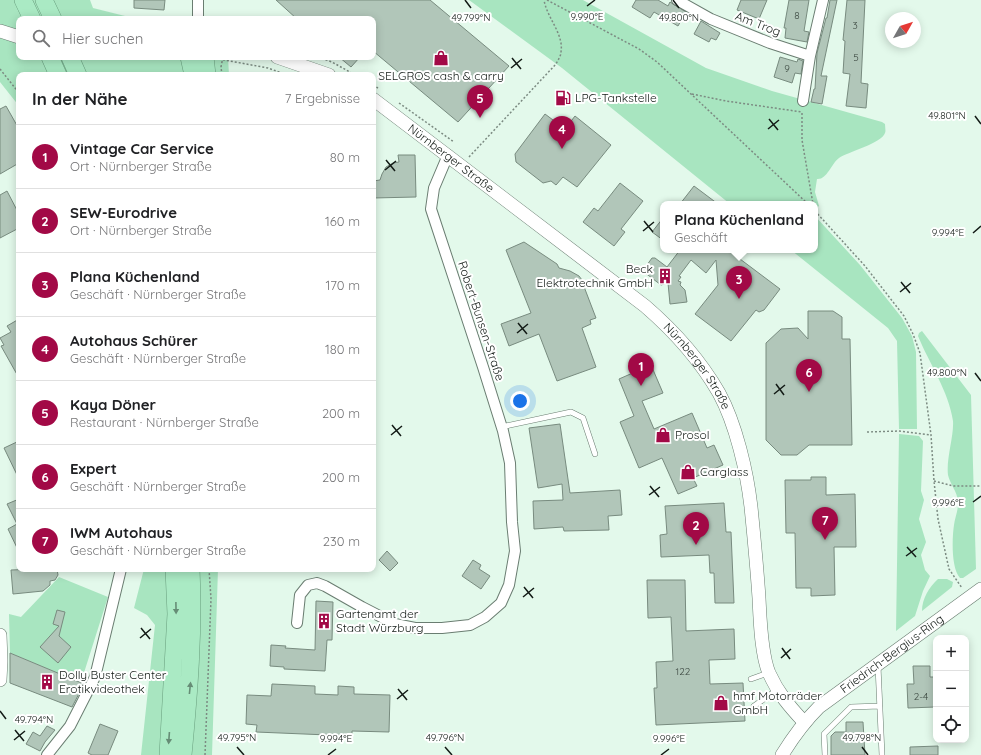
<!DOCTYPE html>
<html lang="de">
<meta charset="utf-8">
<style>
body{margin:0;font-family:Quicksand,sans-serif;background:#f2f2f2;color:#202124}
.controls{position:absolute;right:12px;bottom:12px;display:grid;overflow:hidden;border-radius:8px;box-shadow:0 2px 10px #0003}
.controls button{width:36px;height:36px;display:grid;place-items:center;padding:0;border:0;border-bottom:1px solid #e0e0e0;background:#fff;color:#202124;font:20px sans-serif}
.compass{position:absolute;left:885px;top:12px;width:36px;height:36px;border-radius:50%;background:#fff;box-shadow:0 2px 10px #0003;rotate:51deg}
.you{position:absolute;left:520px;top:401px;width:14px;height:14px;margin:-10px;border:3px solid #fff;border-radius:50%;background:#1a73e8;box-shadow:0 0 0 6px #1a73e833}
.badge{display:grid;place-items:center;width:26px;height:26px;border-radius:50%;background:#a20946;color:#fff;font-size:13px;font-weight:700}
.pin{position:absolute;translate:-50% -33px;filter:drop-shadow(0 1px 2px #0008)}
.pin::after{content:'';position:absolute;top:21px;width:14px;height:12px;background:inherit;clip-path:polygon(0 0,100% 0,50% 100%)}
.popup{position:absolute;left:660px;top:201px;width:158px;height:52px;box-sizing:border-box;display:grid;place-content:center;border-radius:8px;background:#fff;filter:drop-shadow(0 1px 3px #0005);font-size:13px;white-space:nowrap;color:#757577}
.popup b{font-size:15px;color:#202124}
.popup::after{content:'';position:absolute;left:50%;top:100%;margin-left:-8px;border:8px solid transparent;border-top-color:#fff}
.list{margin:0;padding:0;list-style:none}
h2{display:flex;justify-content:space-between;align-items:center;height:52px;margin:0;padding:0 16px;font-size:17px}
h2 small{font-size:13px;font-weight:400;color:#757577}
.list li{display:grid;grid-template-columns:26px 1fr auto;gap:12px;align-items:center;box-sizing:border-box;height:64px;padding:0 16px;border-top:1px solid #e0e0e0}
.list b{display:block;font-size:15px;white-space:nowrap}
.list p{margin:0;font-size:13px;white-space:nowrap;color:#757577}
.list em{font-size:13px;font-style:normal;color:#757577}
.icon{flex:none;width:22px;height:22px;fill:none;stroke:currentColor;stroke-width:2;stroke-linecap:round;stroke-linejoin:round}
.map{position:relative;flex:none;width:981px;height:755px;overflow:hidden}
.search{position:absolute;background:#fff;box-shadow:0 2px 10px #0003;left:16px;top:16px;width:360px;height:44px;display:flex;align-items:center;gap:10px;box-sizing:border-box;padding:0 14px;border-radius:8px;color:#757577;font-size:15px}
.panel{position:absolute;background:#fff;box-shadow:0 2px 10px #0003;left:16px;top:72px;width:360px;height:500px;border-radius:8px}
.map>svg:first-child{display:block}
.green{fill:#a8e5c0}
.building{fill:#b1c6b9;stroke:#788b7f}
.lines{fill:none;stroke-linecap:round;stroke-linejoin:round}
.service-casing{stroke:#6a7d71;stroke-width:6}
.minor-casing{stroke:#6a7d71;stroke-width:12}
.tertiary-casing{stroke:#6a7d71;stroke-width:14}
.trunk-casing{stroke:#689e7d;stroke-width:18}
.path{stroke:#7c8b82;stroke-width:1.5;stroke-dasharray:2 2;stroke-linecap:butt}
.service{stroke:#fff;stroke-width:5}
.minor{stroke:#fff;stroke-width:10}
.tertiary{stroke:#fff;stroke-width:13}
.trunk{stroke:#aaeac4;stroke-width:17}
.oneway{fill:#668d76}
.ticks{fill:none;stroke:#131b16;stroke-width:1.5}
.labels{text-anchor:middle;stroke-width:4;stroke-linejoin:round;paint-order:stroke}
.number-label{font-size:10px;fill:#3a463f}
.street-label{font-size:12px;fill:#131b16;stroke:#fff}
.poi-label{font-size:12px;fill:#131b16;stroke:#fff;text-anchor:start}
.ticks-label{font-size:10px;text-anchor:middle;fill:#131b16;stroke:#fff;stroke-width:4;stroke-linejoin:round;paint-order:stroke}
</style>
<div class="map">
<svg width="981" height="755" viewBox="0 0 981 755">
<rect width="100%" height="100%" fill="#e3f9eb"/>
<path class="green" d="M0,0H90L93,8L125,16H189L227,19H19V57H228L229,75H19V106L0,82Z
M469,0H583L706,68L772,91L882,122L885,124C885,127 886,131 885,133C882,143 848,152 839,158C831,164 827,180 817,179L815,192L819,206L815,209V204H730L562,68Z
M815,216L860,265L902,318L912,336L916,352L917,429H899L897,341L888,328L791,250H815Z
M922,331L971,395L976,569L963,578H960C951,568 952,538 954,525C955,517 959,508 958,501C957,491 950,484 948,475C946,459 954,436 953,421C949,392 929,363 918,336L919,333Z
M899,434L919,436L923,441L921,491L924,500L919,519L926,542L921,555L925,570L930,576L923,591L915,616L896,631Z
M144,569H218L212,755H141L155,625L147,615L134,608Z
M59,577L108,597L82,679L61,670L60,674L10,653L9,614L21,617Z
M938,579H947L953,582L952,587L922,611C922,599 929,587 938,579Z"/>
<path class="building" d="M134,0H165L164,10L134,8Z
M276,0H430L509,66L458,122L373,51V19H297Z
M636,0H658L668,6L670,2L686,12L678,26L654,12L650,18L632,7Z
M741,0H767L759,19L737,10Z
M789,0H809L804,31L809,32L807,42L785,38L786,28H784Z
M830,0H837L821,76H827L822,104L811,102L814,89H815L817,53L826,18H827Z
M847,0H865L861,83L868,84L866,108L846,106L850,74L843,73L845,41L843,40Z
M701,21L720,33L716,40L711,38L709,42L694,34Z
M339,57H360L351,67Z
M780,57L797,62L798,59L803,61L801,74L795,73L792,83L774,77Z
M6,106L19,129V163L0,174V109Z
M545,114L565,129L575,116L611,145L577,187L563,177L556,185L551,181L543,183L516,162L515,154Z
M398,155H415L416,197L373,198V181L380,180L382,174L386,167L393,163L399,162Z
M620,183L643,201L621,229L625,232L614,246L583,222L594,208L598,211Z
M694,186L718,204H680Z
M7,191L19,214V228L0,238V195Z
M663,218V240L652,232Z
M524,242L557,264L559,268L570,271L579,276L585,284H583L596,318L590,320L591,324L582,328L596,367L557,381L539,334L509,346L501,324L531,313L506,250Z
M680,250H728L780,289L764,310L759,312L756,310L731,341L695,314L718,285L716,260L706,273L691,260L679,276L681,277L678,281L681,282L680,285L685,290L687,302L670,304L668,283L661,285L644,272V269L652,258H655L667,267Z
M808,311H833L842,317V339H850L852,445H809L797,455H781L766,440V343L781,329L798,328L808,339Z
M19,319V378L1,346L4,345L0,338L11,332L7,326Z
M651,365L663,393L642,401L654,429L692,413L707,448L714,445L723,465L693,478L697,486L678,494L662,458L639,468L620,422L634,416L619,379Z
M560,424L570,493L620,490L622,515L608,516L609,530L564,531L563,527L534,529L533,501L563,500L562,484L538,488L529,428Z
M19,441V479L4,448Z
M811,477H826V495L855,494L856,547H834L835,595L811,596V588H796L795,533H786L785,480H811Z
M19,499V552L8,529L17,524L7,504Z
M724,503L726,532H731L734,603H715L714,573H710L709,555L661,557L660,535L667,534L665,506Z
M387,551L398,563L390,571L379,560Z
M473,560L481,565L479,569L490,576L481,589L462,576Z
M38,569H57L58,575L55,580L50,581V585L43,591L13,594L11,570Z
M647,580H685L686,631L734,629L735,659L709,660L710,684L743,683L745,721L656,725L654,688H657L656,662L673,661L671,617L648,618Z
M316,601L333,602L332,640H327L325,671L284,669V667L270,666L271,645L286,646L285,648L315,650Z
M57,610L65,612L59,636L71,647L58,663L40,647L59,626L53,624Z
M10,653L84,684L72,707L10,683Z
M913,666H930V677H934L935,707L908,708L907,684H914Z
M272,684L315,686V694L338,695V686L354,687V694L390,695L389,732L352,731V736L256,732L257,725L246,724L247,695L271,696Z
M846,722H863L865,755H831V736L835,732H846Z
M100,724L118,731L108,755H92L88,753Z
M47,726L55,730L45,742L40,751L26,744L33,732L40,736Z
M938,746V755H910V747Z"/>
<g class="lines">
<defs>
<path id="service" d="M501,427L571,412L583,418L595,454
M878,666L882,755
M751,679L768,673
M754,706L777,690
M825,755L824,734L851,707L880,706"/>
<path id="minor" d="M198,0V19
M677,0L711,19L770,43L810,56
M803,101L810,56L823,0
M297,623L300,595L308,585L317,583L325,586L362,607L395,624L415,628H442L470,625L485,617L501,603L509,585L515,551L512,522L510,463L503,431L483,367L431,209L434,188L448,155
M47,755L70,726L95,677L121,569"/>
<g id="tertiary">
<path d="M0,31L19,37"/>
<path d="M277,57L329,75"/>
<path id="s1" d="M373,99L645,306C674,331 700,360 719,393C736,424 747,472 751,507C754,537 757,568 759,598C760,618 761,654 769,673C778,693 789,706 804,722"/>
<path d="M0,635L1,661L0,680"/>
<path id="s2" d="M782,755C793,737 804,722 819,707L981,589"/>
</g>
<path id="trunk" d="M23,0L32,19
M44,0L53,19
M50,57L58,75
M70,57L78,75
M189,57L193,75
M205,57L207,75
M168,755L176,614L174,569
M183,755C189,693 194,631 191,569"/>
</defs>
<use href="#service" class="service-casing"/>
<use href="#minor" class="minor-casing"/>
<use href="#tertiary" class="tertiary-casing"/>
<use href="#trunk" class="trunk-casing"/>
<path class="path" d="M547,0L639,49L657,62L808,204
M318,57L332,62L355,75
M219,59L268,68L287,75
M0,69L19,93
M222,75L221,67L223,57
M373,85L378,88
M692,94L726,101L802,112
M399,103L454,142
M802,113V140L813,204
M469,157L556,64C558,60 561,56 561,52C564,34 547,18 544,0
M815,211L865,266L904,316L913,334L920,353L931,435L934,481L938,519L949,569L962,588
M867,432L899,431L931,435
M934,481L953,486H981
M205,755L211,599L209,569"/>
<use href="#service" class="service"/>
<use href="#minor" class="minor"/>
<use href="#tertiary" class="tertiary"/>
<use href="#trunk" class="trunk"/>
</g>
<defs><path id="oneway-solid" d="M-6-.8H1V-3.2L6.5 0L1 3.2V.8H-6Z"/></defs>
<g class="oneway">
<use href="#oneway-solid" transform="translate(176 608) rotate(89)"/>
<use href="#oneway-solid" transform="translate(190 688) rotate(-84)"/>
<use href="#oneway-solid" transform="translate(169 738) rotate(94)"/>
</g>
<path class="ticks" d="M465,0L471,8M673,0L679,8M587,6L595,0M512,58L521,69M511,68L522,59M975,116L981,124M769,119L778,130M768,129L779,120M386,160L395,171M385,170L396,161M644,221L653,232M643,231L654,222M973,233L981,226M901,282L910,293M900,292L911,283M518,323L527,334M517,333L528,324M975,373L981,381M776,384L784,395M774,394L785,385M392,425L401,436M391,435L402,426M650,486L659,497M649,495L660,487M973,502L981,496M907,547L916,557M906,556L917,548M524,587L533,598M523,597L534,588M141,628L150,639M140,638L151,629M782,648L790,659M781,658L791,649M398,689L407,700M397,699L408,690M0,711L6,719M15,730L24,741M14,740L25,731M237,747L244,755M445,747L452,755M862,747L868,755M328,755L336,749M661,755L669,749"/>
<defs>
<symbol id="shop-bare" viewBox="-9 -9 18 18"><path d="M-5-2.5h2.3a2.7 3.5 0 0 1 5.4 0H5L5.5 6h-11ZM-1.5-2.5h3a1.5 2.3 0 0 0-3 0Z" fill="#a20946" stroke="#fff" stroke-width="2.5" paint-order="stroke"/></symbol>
<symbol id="fuel-bare" viewBox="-9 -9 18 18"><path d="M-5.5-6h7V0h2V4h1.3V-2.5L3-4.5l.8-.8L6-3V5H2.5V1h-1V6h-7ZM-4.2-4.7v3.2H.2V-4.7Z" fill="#a20946" stroke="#fff" stroke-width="2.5" paint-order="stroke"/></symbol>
<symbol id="building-bare" viewBox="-9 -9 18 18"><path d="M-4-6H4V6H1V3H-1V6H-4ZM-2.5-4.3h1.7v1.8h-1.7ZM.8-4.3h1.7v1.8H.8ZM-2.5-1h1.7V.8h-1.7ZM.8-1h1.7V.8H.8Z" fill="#a20946" stroke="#fff" stroke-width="2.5" paint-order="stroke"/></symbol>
</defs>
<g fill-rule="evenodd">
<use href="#shop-bare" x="430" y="47" width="22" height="22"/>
<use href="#fuel-bare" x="552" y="87" width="22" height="22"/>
<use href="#building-bare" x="654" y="265" width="22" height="22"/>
<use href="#shop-bare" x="652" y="424" width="22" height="22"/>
<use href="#shop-bare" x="677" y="461" width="22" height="22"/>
<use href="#building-bare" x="313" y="610" width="22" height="22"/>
<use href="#building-bare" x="36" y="671" width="22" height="22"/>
<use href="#shop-bare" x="710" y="692" width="22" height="22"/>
</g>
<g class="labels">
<g class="number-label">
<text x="797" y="19">8</text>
<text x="855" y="29">3</text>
<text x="856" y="61">5</text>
<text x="787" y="72">9</text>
<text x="683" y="675">122</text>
<text x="921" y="700">2-4</text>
</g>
<g class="street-label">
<text transform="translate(758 24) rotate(21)" y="4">Am Trog</text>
<text dy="4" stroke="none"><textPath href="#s1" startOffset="98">Nürnberger Straße</textPath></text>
<text transform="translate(481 321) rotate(72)" y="4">Robert-Bunsen-Straße</text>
<text dy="4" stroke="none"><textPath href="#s1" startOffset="422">Nürnberger Straße</textPath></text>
<text dy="4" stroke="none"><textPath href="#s2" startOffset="151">Friedrich-Bergius-Ring</textPath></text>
</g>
<g class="poi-label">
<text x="441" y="80" text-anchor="middle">SELGROS cash &amp; carry</text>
<text x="575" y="102">LPG-Tankstelle</text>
<text x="653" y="273" text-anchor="end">Beck<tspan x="653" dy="14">Elektrotechnik GmbH</tspan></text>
<text x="675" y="439">Prosol</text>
<text x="700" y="476">Carglass</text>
<text x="336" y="618">Gartenamt der<tspan x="336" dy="14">Stadt Würzburg</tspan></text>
<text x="59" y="679">Dolly Buster Center<tspan x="59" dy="14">Erotikvideothek</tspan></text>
<text x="733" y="700">hmf Motorräder<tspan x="733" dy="14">GmbH</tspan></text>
</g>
</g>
<g class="ticks-label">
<text x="587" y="20">9.990°E</text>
<text x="471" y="21">49.799°N</text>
<text x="679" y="21">49.800°N</text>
<text x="947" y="119">49.801°N</text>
<text x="948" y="236">9.994°E</text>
<text x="947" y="376">49.800°N</text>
<text x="948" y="506">9.996°E</text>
<text x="34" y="723">49.794°N</text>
<text x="237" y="741">49.795°N</text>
<text x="445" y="741">49.796°N</text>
<text x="862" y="741">49.798°N</text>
<text x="336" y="742">9.994°E</text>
<text x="669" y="742">9.996°E</text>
</g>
</svg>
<div class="controls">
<button>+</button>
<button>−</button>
<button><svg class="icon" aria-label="locate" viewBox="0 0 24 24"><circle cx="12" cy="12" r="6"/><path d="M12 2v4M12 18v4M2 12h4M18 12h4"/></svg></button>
</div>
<svg class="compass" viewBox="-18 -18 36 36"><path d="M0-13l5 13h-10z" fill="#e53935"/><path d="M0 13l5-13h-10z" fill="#757577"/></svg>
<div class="you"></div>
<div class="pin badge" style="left:641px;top:386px">1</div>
<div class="pin badge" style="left:696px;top:545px">2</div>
<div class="pin badge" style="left:739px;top:299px">3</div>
<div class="popup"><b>Plana Küchenland</b>Geschäft</div>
<div class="pin badge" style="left:562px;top:149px">4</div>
<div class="pin badge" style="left:480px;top:118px">5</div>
<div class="pin badge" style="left:809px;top:392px">6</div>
<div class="pin badge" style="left:825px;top:540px">7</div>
<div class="search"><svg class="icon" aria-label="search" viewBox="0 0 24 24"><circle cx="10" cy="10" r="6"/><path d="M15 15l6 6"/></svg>Hier suchen</div>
<section class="panel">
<h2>In der Nähe<small>7 Ergebnisse</small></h2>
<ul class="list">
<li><span class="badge">1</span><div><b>Vintage Car Service</b><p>Ort · Nürnberger Straße</p></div><em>80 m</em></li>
<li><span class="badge">2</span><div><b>SEW-Eurodrive</b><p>Ort · Nürnberger Straße</p></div><em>160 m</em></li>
<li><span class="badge">3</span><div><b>Plana Küchenland</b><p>Geschäft · Nürnberger Straße</p></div><em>170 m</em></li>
<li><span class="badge">4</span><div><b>Autohaus Schürer</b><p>Geschäft · Nürnberger Straße</p></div><em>180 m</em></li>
<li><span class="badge">5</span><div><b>Kaya Döner</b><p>Restaurant · Nürnberger Straße</p></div><em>200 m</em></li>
<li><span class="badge">6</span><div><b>Expert</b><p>Geschäft · Nürnberger Straße</p></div><em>200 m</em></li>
<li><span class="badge">7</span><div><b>IWM Autohaus</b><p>Geschäft · Nürnberger Straße</p></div><em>230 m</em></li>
</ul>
</section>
</div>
